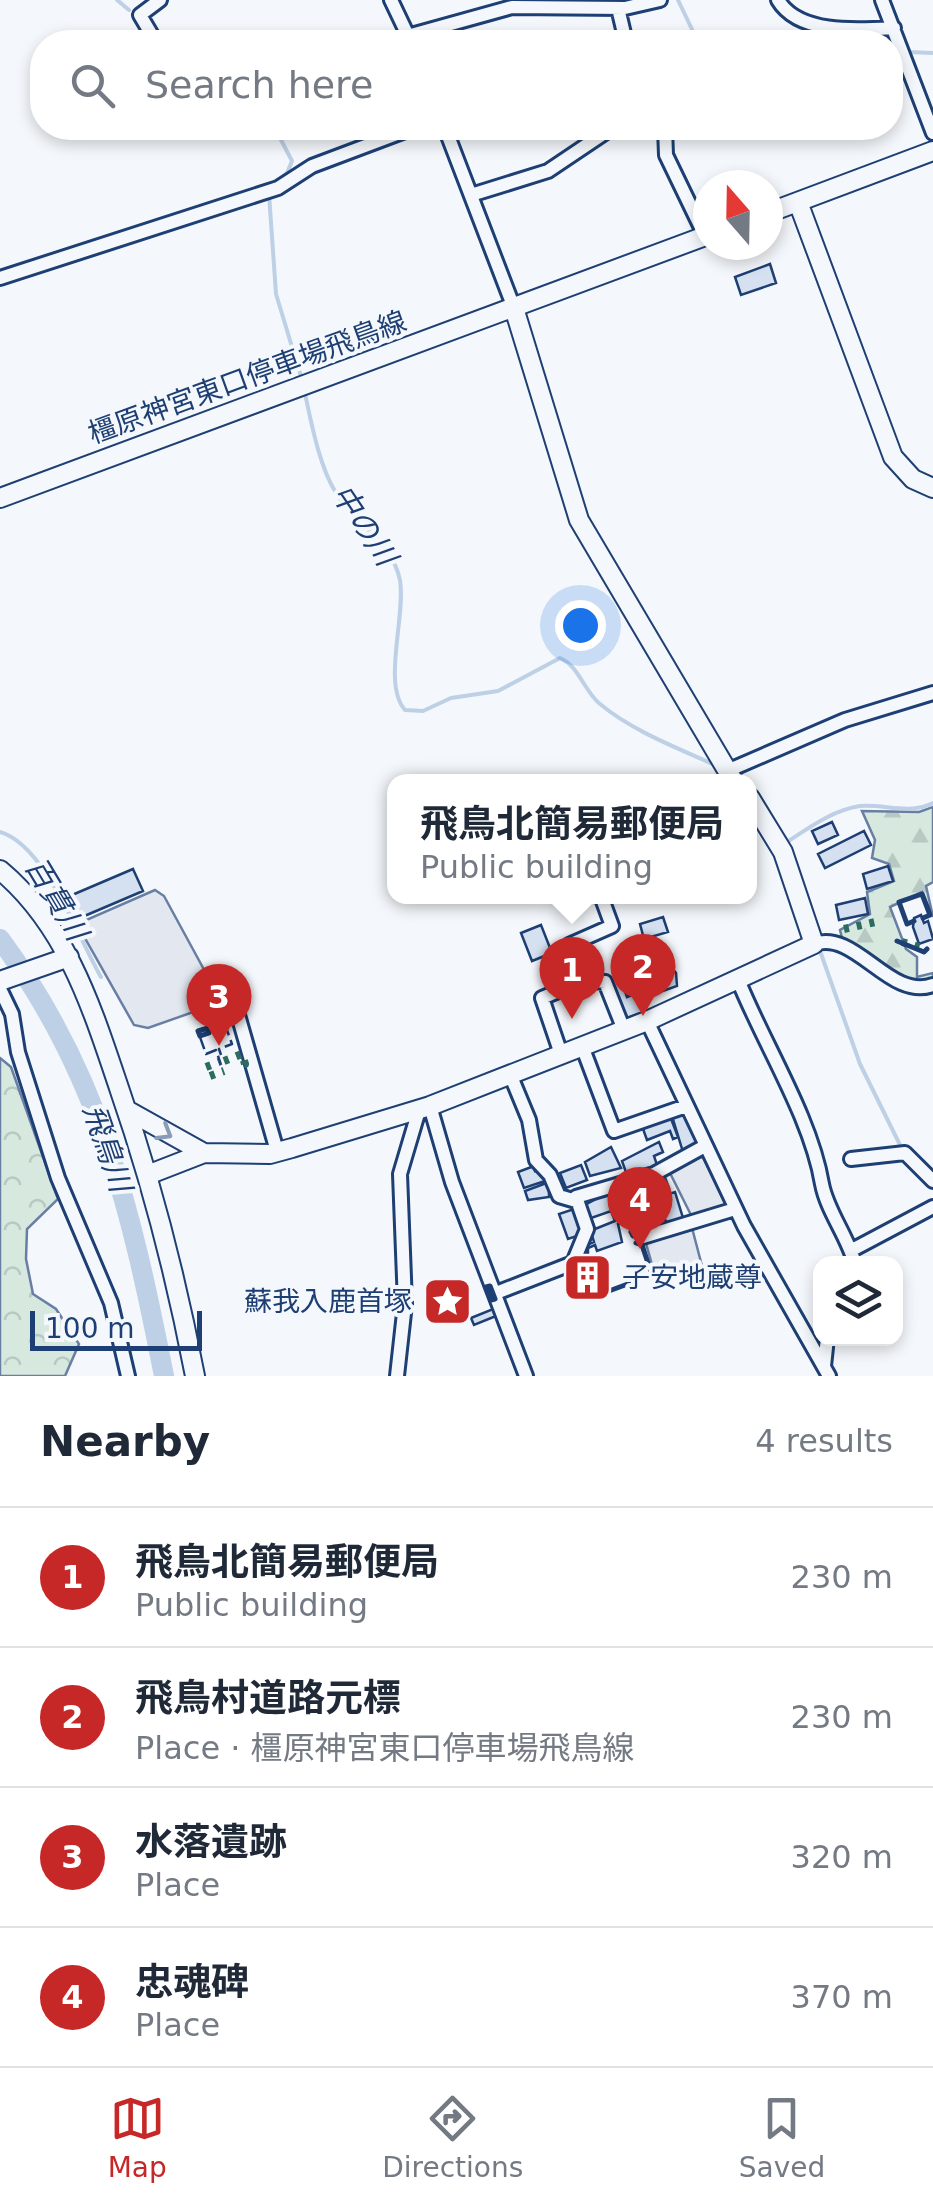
<!DOCTYPE html>
<meta charset="utf-8">
<style>
body{margin:0;font-family:"DejaVu Sans","Noto Sans JP",sans-serif;background:#f6f6f7;color:#1f2937}
.controls{position:absolute;right:30px;bottom:30px;display:grid;overflow:hidden;border-radius:20px;box-shadow:0 5px 15px #0003}
.controls button{width:90px;height:90px;display:grid;place-items:center;padding:0;border:0;border-bottom:2px solid #e0e1e3;background:#fff;color:#1f2937;font:50px sans-serif}
.compass{position:absolute;left:693px;top:170px;width:90px;height:90px;border-radius:50%;background:#fff;box-shadow:0 5px 15px #0003;rotate:340deg}
.scale{position:absolute;left:30px;bottom:25px;width:172px;box-sizing:border-box;padding-left:10px;border:5px solid #1d3f73;border-top:0;font-size:28px;line-height:35px;white-space:nowrap;color:#1d3f73;-webkit-text-stroke:8px #f4f7fb;paint-order:stroke}
.you{position:absolute;left:580px;top:625px;width:35px;height:35px;margin:-25px;border:8px solid #fff;border-radius:50%;background:#1a73e8;box-shadow:0 0 0 15px #1a73e833}
.badge{display:grid;place-items:center;width:65px;height:65px;border-radius:50%;background:#c62828;color:#fff;font-size:32px;font-weight:700}
.pin{position:absolute;translate:-50% -82px;filter:drop-shadow(0 2px 5px #0008)}
.pin::after{content:'';position:absolute;top:52px;width:35px;height:30px;background:inherit;clip-path:polygon(0 0,100% 0,50% 100%)}
.popup{position:absolute;left:387px;top:774px;width:370px;height:130px;box-sizing:border-box;display:grid;place-content:center;border-radius:20px;background:#fff;filter:drop-shadow(0 2px 8px #0005);font-size:32px;white-space:nowrap;color:#747a83}
.popup b{font-size:38px;color:#1f2937}
.popup::after{content:'';position:absolute;left:50%;top:100%;margin-left:-20px;border:20px solid transparent;border-top-color:#fff}
.list{margin:0;padding:0;list-style:none}
h2{display:flex;justify-content:space-between;align-items:center;height:130px;margin:0;padding:0 40px;font-size:42px}
h2 small{font-size:32px;font-weight:400;color:#747a83}
.list li{display:grid;grid-template-columns:65px 1fr auto;gap:30px;align-items:center;box-sizing:border-box;height:140px;padding:0 40px;border-top:2px solid #e0e1e3}
.list b{display:block;font-size:38px;white-space:nowrap}
.list p{margin:0;font-size:32px;white-space:nowrap;color:#747a83}
.list em{font-size:32px;font-style:normal;color:#747a83}
.icon{flex:none;width:55px;height:55px;fill:none;stroke:currentColor;stroke-width:2;stroke-linecap:round;stroke-linejoin:round}
.map{position:relative;flex:none;width:933px;height:1376px;overflow:hidden}
.search{position:absolute;background:#fff;box-shadow:0 5px 15px #0003;left:30px;right:30px;top:30px;height:110px;display:flex;align-items:center;gap:25px;box-sizing:border-box;padding:0 35px;border-radius:40px;color:#747a83;font-size:38px}
.sheet{height:690px;background:#fff}
nav{display:flex;justify-content:space-around;align-items:center;box-sizing:border-box;height:140px;border-top:2px solid #e0e1e3;background:#fff;font-size:28px;color:#747a83}
nav a{display:grid;justify-items:center;gap:5px}
nav .on{color:#c62828}
.map>svg:first-child{display:block}
.forest{fill:url(#forest-firs);stroke:#687fa3;stroke-width:2.5}
.park{fill:url(#park-crowns);stroke:#687fa3;stroke-width:2.5}
.parking{fill:#e3e8f0;stroke:#687fa3;stroke-width:2.5}
.lines{fill:none;stroke-linecap:round;stroke-linejoin:round}
.stream{stroke:#bed0e5;stroke-width:4}
.river{stroke:#bed0e5;stroke-width:20}
.building{fill:#d5e0f0;stroke:#1d3f73;stroke-width:2.5;fill-rule:evenodd}
.minor-casing{stroke:#1d3f73;stroke-width:18}
.major-casing{stroke:#1d3f73;stroke-width:22}
.minor{stroke:#f4f7fb;stroke-width:12}
.major{stroke:#f4f7fb;stroke-width:18}
.hedge{stroke:#2c6c60;stroke-width:8;stroke-dasharray:5 8;stroke-linecap:butt}
.fence{stroke:#1d3f73;stroke-width:2.5;stroke-dasharray:12 5;stroke-linecap:butt}
.wall{stroke:#1d3f73;stroke-width:5}
.oneway{stroke:#889bb7}
.labels{text-anchor:middle;stroke-width:8;stroke-linejoin:round;paint-order:stroke}
.street-label{font-size:28px;fill:#1d3f73;stroke:#f4f7fb}
.poi-label{font-size:28px;fill:#1d3f73;stroke:#f4f7fb;text-anchor:start}
.water-label{font-size:30px;font-style:italic;fill:#1d3f73;stroke:#f4f7fb}
</style>
<div class="map">
<svg width="933" height="1376" viewBox="0 0 933 1376">
<defs>
<pattern id="forest-firs" width="22" height="20" patternUnits="userSpaceOnUse" patternTransform="scale(2.5)"><rect width="22" height="20" fill="#d7e8df"/><path d="M5 1l3.5 6h-7zM16 11l3.5 6h-7z" fill="#b8c8c3"/></pattern>
<pattern id="park-crowns" width="20" height="18" patternUnits="userSpaceOnUse" patternTransform="scale(2.5)"><rect width="20" height="18" fill="#d7e8df"/><path d="M2 6a3 3 0 1 1 6 0M12 15a3 3 0 1 1 6 0" fill="none" stroke="#b8c8c3"/></pattern>
</defs>
<rect width="100%" height="100%" fill="#f4f7fb"/>
<path class="forest" d="M933,807V882L926,886L933,917L922,892L890,907L906,949L917,957V977L933,973V980L909,983L843,942L840,930L870,914L867,892L894,881L889,864L872,858L875,840L862,811L919,812Z"/>
<path class="park" d="M0,1058L11,1067L58,1199L27,1229L26,1259L33,1294L56,1309L79,1344L65,1376H0Z"/>
<path class="parking" d="M155,890L164,896L214,988L213,1005L148,1028L134,1025L77,924Z
M700,1151L727,1207L693,1219L668,1169Z
M691,1224L702,1266L655,1275L645,1240Z"/>
<g class="lines">
<path class="stream" d="M117,0L129,10
M678,0L698,42
M908,52L933,53
M890,80L899,54
M200,128C225,143 254,124 280,138L292,161L287,173L271,185
M269,194L276,294L302,380
M304,389C311,421 319,466 336,493C356,525 392,542 400,580C406,616 382,684 405,710L423,711L451,698L498,691L560,658C579,666 584,691 600,704C634,732 678,748 717,766
M750,784L767,809
M0,832C45,845 78,937 101,977
M785,838L787,842C810,827 833,810 860,806C885,804 910,815 933,803
M819,948L860,1064L902,1149"/>
<path class="river" d="M0,939C101,1075 132,1214 164,1376"/>
</g>
<path class="building" d="M770,264L776,283L741,295L735,277Z
M832,822L838,835L818,844L812,831Z
M864,831L871,845L825,868L818,854Z
M888,866L893,881L867,889L863,874Z
M133,869L143,891L75,920L65,898Z
M865,898L868,914L839,920L836,905Z
M921,915L924,923L928,921L933,939L919,944L913,927L914,918Z
M663,917L668,932L644,939L640,924Z
M541,925L552,953L532,961L521,933Z
M668,963L676,973L677,986L652,995L646,977L662,971L660,966Z
M627,975L630,983L623,986L627,997L637,993L643,1012L624,1019L610,981Z
M683,1113L700,1144L683,1152L672,1116Z
M670,1116L678,1137L673,1139L670,1131L647,1140L642,1126Z
M659,1142L663,1152L654,1156L658,1168L627,1175L622,1161Z
M611,1147L621,1168L590,1176L585,1162Z
M581,1165L587,1180L566,1188L560,1173Z
M534,1166L535,1171L540,1169L545,1181L524,1188L518,1172Z
M664,1175L669,1188L636,1199L632,1187Z
M549,1182V1197L528,1200L525,1191Z
M613,1190L620,1208L629,1205L634,1218L618,1224L622,1242L597,1251L595,1245L588,1248V1257L584,1246L594,1242L583,1206ZM611,1211L615,1221L595,1229L591,1218Z
M675,1192L683,1218L668,1223L662,1217L653,1219L655,1226L643,1229L637,1204Z
M574,1209L583,1234L568,1239L559,1214Z
M493,1309L496,1316L474,1325L471,1318Z"/>
<g class="lines">
<defs>
<path id="minor" d="M391,0L411,42
M778,0C799,35 859,30 894,28
M882,0L933,133
M618,8L626,42
M156,42L140,15L160,0
M386,42L512,7L625,8L660,0
M445,128L514,308
M665,128L666,155L705,236
M471,195L548,171L612,128
M0,278L278,188L312,166L413,128
M727,771L845,720L933,693
M814,944C856,929 889,1001 933,985
M584,980L569,945L612,926L601,896
M739,982C765,1046 811,1118 822,1184C827,1211 848,1237 855,1264
M230,987L277,1151
M0,989L12,1014L18,1052L58,1178L111,1303L128,1376
M647,1021L744,1226L829,1376
M582,1046L614,1131L686,1106
M561,1054L542,998L584,980L605,982L624,1030
M510,1074L529,1120L536,1160L550,1175L559,1196L576,1201
M430,1106L452,1182L526,1376
M851,1159L905,1153L933,1181
M643,1237L735,1209
M852,1250L933,1207
M496,1293L573,1263L587,1229L576,1197L654,1174L705,1146
M824,1366L827,1338
M397,1376L405,1304L400,1174L419,1110"/>
<path id="major" d="M798,202L893,457L913,479L933,488
M768,213L933,151
M514,308L579,520L734,782
M0,498L708,235
M0,870C67,926 92,1008 119,1088C152,1183 176,1277 195,1376
M0,981L69,957
M127,1110L204,1153
M150,1174L204,1153L270,1154L292,1148L430,1106L647,1021L814,944L783,852L750,798"/>
</defs>
<use href="#minor" class="minor-casing"/>
<use href="#major" class="major-casing"/>
<use href="#minor" class="minor"/>
<use href="#major" class="major"/>
<path class="hedge" d="M844,929L880,921
M902,942L926,949
M224,1061L242,1054L245,1064L242,1065
M206,1067L219,1062
M210,1076L224,1071
M442,1303L441,1299L462,1296
M447,1304L463,1302"/>
<path class="fence" d="M206,1011L210,1033L200,1037L206,1054L216,1050L221,1065
M213,1020L215,1025L224,1022L232,1044L219,1049L221,1055"/>
<path class="wall" d="M914,921L907,924L899,902L922,894L930,915L923,918
M897,941L924,952L927,949
M208,1028L209,1033L200,1036L198,1031Z
M631,1232L633,1236
M582,1274L590,1298L652,1275L642,1245L636,1243
M598,1281L599,1287
M490,1286L495,1299L491,1300L486,1287Z"/>
</g>
<defs><path id="oneway-chevron" d="M-2-3.5L2.5 0L-2 3.5" fill="none" stroke-width="1.6" stroke-linecap="round" stroke-linejoin="round" transform="scale(2.5)"/></defs>
<use class="oneway" href="#oneway-chevron" transform="translate(165 1133) rotate(31)"/>
<defs>
<symbol id="building-square" viewBox="-11 -11 22 22"><rect x="-9" y="-9" width="18" height="18" rx="4" fill="#c62828" stroke="#f4f7fb"/><path d="M-4-6H4V6H1V3H-1V6H-4ZM-2.5-4.3h1.7v1.8h-1.7ZM.8-4.3h1.7v1.8H.8ZM-2.5-1h1.7V.8h-1.7ZM.8-1h1.7V.8H.8Z" fill="#fff"/></symbol>
<symbol id="sight-square" viewBox="-11 -11 22 22"><rect x="-9" y="-9" width="18" height="18" rx="4" fill="#c62828" stroke="#f4f7fb"/><path d="M0-6L1.8-2.2L6-1.7L2.9 1.2L3.7 5.4L0 3.3L-3.7 5.4L-2.9 1.2L-6-1.7L-1.8-2.2Z" fill="#fff"/></symbol>
</defs>
<g fill-rule="evenodd">
<use href="#building-square" x="560" y="1250" width="55" height="55"/>
<use href="#sight-square" x="420" y="1274" width="55" height="55"/>
</g>
<g class="labels">
<g class="street-label">
<text transform="translate(247 377) rotate(-20)" y="10">橿原神宮東口停車場飛鳥線</text>
</g>
<g class="poi-label">
<text x="622" y="1287">子安地蔵尊</text>
<text x="412" y="1311" text-anchor="end">蘇我入鹿首塚</text>
</g>
<g class="water-label">
<text transform="translate(364 525) rotate(56)" y="10">中の川</text>
<text transform="translate(56 899) rotate(59)" y="10">百貫川</text>
<text transform="translate(107 1148) rotate(71)" y="10">飛鳥川</text>
</g>
</g>
</svg>
<div class="controls">
<button><svg class="icon" aria-label="layers" viewBox="0 0 24 24"><path d="M12 4l9 5-9 5-9-5zM3 14l9 5 9-5"/></svg></button>
</div>
<svg class="compass" viewBox="-18 -18 36 36"><path d="M0-13l5 13h-10z" fill="#e53935"/><path d="M0 13l5-13h-10z" fill="#747a83"/></svg>
<div class="scale">100 m</div>
<div class="you"></div>
<div class="pin badge" style="left:572px;top:1019px">1</div>
<div class="popup"><b>飛鳥北簡易郵便局</b>Public building</div>
<div class="pin badge" style="left:643px;top:1016px">2</div>
<div class="pin badge" style="left:219px;top:1046px">3</div>
<div class="pin badge" style="left:640px;top:1249px">4</div>
<div class="search"><svg class="icon" aria-label="search" viewBox="0 0 24 24"><circle cx="10" cy="10" r="6"/><path d="M15 15l6 6"/></svg>Search here</div>
</div>
<section class="sheet">
<h2>Nearby<small>4 results</small></h2>
<ul class="list">
<li><span class="badge">1</span><div><b>飛鳥北簡易郵便局</b><p>Public building</p></div><em>230 m</em></li>
<li><span class="badge">2</span><div><b>飛鳥村道路元標</b><p>Place · 橿原神宮東口停車場飛鳥線</p></div><em>230 m</em></li>
<li><span class="badge">3</span><div><b>水落遺跡</b><p>Place</p></div><em>320 m</em></li>
<li><span class="badge">4</span><div><b>忠魂碑</b><p>Place</p></div><em>370 m</em></li>
</ul>
</section>
<nav>
<a class="on"><svg class="icon" aria-label="map" viewBox="0 0 24 24"><path d="M3 6l6-2 6 2 6-2v14l-6 2-6-2-6 2zM9 4v14M15 6v14"/></svg>Map</a>
<a><svg class="icon" aria-label="directions" viewBox="0 0 24 24"><path d="M12 3l9 9-9 9-9-9zM9 14v-3h6M13 9l2 2-2 2"/></svg>Directions</a>
<a><svg class="icon" aria-label="saved" viewBox="0 0 24 24"><path d="M7 4h10v16l-5-4-5 4z"/></svg>Saved</a>
</nav>
